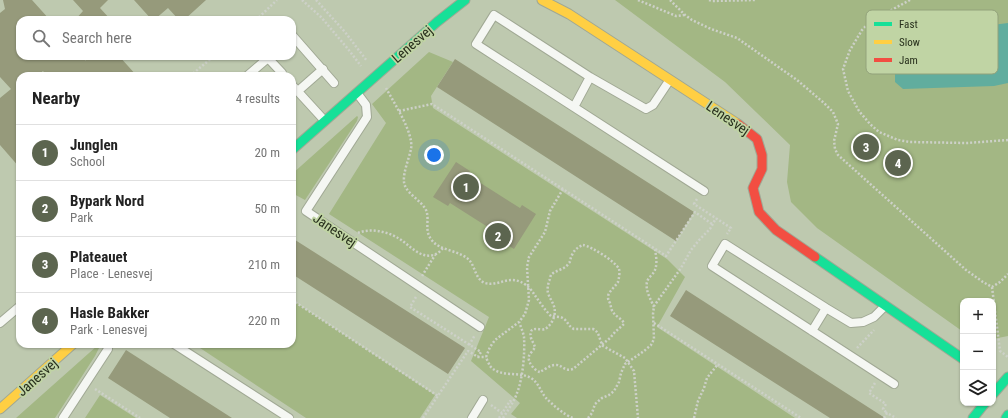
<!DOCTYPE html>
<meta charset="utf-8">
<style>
body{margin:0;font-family:"Roboto Condensed",sans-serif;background:#f2f2f2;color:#222}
.controls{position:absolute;right:12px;bottom:12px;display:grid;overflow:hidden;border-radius:8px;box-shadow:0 1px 3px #0004}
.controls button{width:36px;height:36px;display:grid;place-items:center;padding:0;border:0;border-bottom:1px solid #e0e0e0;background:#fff;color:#222;font:20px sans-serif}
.you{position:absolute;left:434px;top:155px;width:14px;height:14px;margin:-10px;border:3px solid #fff;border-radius:50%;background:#1a73e8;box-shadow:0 0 0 6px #1a73e833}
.badge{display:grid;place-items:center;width:26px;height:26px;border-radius:50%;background:#5c654f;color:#fff;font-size:13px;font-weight:700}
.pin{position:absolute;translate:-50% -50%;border:2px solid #fff;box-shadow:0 1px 4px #0006}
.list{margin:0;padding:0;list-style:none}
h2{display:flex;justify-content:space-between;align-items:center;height:52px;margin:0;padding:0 16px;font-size:17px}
h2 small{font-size:13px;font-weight:400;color:#767676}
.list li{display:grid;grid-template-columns:26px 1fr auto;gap:12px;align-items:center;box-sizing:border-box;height:56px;padding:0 16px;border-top:1px solid #e0e0e0}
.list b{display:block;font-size:15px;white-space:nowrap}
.list p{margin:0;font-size:13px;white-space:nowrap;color:#767676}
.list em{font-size:13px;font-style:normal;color:#767676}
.icon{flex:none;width:22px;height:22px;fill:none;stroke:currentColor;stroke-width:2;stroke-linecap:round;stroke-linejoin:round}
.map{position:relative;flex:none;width:1008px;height:418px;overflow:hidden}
.search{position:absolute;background:#fff;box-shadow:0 1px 3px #0004;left:16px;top:16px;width:280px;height:44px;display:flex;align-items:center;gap:10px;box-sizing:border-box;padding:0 14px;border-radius:12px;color:#767676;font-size:15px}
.panel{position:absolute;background:#fff;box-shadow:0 1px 3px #0004;left:16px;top:72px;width:280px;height:276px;border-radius:12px}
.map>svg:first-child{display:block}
.green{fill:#a3b784}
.water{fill:#61ad9e}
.building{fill:#969a7b}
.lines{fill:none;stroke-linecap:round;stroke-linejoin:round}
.lane-casing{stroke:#a0a894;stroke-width:10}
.fast-casing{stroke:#a0a894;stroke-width:11}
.slow-casing{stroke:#a0a894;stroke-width:11}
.jam-casing{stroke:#a0a894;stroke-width:11}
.path{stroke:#cdd1c8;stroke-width:2.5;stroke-dasharray:2 2;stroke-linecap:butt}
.lane{stroke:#f5f7f3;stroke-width:8}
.fast{stroke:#16e098;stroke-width:9}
.slow{stroke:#ffcf43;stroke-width:9}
.jam{stroke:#f24e42;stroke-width:9}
.labels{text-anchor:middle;stroke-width:3.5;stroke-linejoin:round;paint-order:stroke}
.street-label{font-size:14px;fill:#272f1c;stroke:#c0d4a4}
.key{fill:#c0d4a4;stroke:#92a27b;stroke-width:1}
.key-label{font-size:11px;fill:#272f1c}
</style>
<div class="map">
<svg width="1008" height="418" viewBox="0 0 1008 418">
<rect width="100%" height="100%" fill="#bec9af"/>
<path class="green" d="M615,0H1008V336L993,339V301H963V331H962L817,228L791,202L787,182L790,145L725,82Z
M429,52L453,62L431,96L433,108L667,259L685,277L657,327L795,418H517L511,414L520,403L471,361L489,317L329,214L386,123L372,104Z
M357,116L358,117L357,121L305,200L292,193V174Z
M292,300L435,395L420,418H306L194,344H292Z
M98,345L100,346L95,356L55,418H16Z
M100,395L136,418H85Z"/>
<path class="water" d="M1008,23V83L994,86L903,89L895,82V73L898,65L919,52L969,28Z"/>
<path class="building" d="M3,0H32L50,20H20V41L17,43L20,48V56H82L86,61L85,56H119L137,76H47L43,71L37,76H20V168L0,145V98L11,89L0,77V13L5,9Z
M73,0H108L100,8L111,20H75L83,11Z
M134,0H206L184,20H179L168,8L154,20H152Z
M455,59L694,212L676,241L437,87Z
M456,162L470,171L468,175L520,208L522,205L536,214L514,249L500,240L502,236L450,203L448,206L433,197Z
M292,238L465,348L448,374L292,274Z
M686,290L885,418H830L670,316Z
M126,350L232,418H170L108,378Z"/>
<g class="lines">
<defs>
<path id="lane" d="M292,35L334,83
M247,76L268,58L282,73
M669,81L653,105L646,109L590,77L494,15L476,44L704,191
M292,85L324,120
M298,91L323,69
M357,93L366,105L367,117L306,211L480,327
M574,107L590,77
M885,306L874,317L863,322L851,323L826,308L725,244L712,266L894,384
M0,323L20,306
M812,331L826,308
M174,344L289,418
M63,418L108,349V344
M472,418L483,400"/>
<path id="fast" d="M292,150L437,22L465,0
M815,257L963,359
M993,394L1008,377
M973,418L985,403
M1006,418L1008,415"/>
<path id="slow" d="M542,0L569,14L738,124
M0,409L73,344"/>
<path id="jam" d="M738,124L757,139L762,155V169L753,188L759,212L776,230L815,257"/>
</defs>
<use href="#lane" class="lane-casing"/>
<use href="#fast" class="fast-casing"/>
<use href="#slow" class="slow-casing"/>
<use href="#jam" class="jam-casing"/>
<path class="path" d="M302,0L321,17L348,49L361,66
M316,0L345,32L367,61
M638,0L676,16L684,15
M670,0L685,15L692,20L711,29L737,38L797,80L824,103L833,112L838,124L834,141L835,149L838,155L966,270L983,282L992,287L1000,282L1008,274
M709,0L712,1L756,0
M910,0L871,21L862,30L850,50L843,69L848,91L859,111L870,124L879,132L898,140L910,142L967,143L1008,140
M256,20L277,0
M140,73L142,76
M190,76L214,56
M386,88C394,103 414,133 411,149C409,159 403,172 404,182C405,193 421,200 426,210C430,219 424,230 431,239C438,251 461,250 470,261C475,267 476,280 485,283C500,287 509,273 526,285C529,287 532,291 534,294C539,301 544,309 551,316C555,317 561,316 564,319C568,322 569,327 574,329H593C600,332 599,340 603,346L625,358L634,371L638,418
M399,111L432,104L666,256L695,212L712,224
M563,189L550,211L545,232L529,257L527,267L529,300L525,314L519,322L495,340L490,347L486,357C487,360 489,364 490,366C500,378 519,371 531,378C539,383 540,391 546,398C552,404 564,415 573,418
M697,199L694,204L731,228L727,234
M358,233C370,228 386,231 398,238C409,244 421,261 436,254C439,253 441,250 443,248
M583,245C591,246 616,262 619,269C620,273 619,278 618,282C615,287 608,292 608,297C608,300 609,301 610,303C611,306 611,310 613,312C616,317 621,318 624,323V324L615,332L610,338L573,369C564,372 562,364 555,365C550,365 544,370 540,372C535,371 527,362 529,356C530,353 534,350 535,347C534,344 532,341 531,338C528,324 540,331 545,329C549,327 553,321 554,317C557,306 551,302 548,293C547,289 548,285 549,281C550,280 550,277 551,275C555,270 565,270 569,263C571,261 570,258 572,255C574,250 578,247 583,245Z
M422,276L435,255
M992,287L1000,351L1008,357
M416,297L410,307L481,352L478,357
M292,300L438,396
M654,307C651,300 645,290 647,282C648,278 652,275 654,272C658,265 656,256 655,249
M654,323L801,418
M469,345L475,335
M857,348L874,330
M875,383L869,393L886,404L883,409L887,413
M95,389L140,418
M491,405L502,413
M423,418L468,351L478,357H486
M499,418L510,401L513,403
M503,418C508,410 514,402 517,393C523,378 525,353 524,337C523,332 521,327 519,322
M588,418L592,413L595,404L602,398L609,395L614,391L619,382L621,373L625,364L644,351L651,345L654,339L653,314L654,306L681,268L691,250L700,239L710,229L716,218
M694,418L698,401L704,388L707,378L718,364
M884,418L887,413L896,418"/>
<use href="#lane" class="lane"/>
<use href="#fast" class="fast"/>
<use href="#slow" class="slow"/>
<use href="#jam" class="jam"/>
</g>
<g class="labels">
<g class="street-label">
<text transform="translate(412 44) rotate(-41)" y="5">Lenesvej</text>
<text transform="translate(728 118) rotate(34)" y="5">Lenesvej</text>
<text transform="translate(335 230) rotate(34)" y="5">Janesvej</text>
<text transform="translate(37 377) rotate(-42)" y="5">Janesvej</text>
</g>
</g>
<rect x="866" y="10" width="132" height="64" rx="6" class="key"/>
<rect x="874" y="22" width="18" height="4" fill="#16e098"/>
<rect x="874" y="40" width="18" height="4" fill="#ffcf43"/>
<rect x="874" y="58" width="18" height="4" fill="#f24e42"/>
<g class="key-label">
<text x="899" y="28">Fast</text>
<text x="899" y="46">Slow</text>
<text x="899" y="64">Jam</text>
</g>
</svg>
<div class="controls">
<button>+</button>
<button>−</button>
<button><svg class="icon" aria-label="layers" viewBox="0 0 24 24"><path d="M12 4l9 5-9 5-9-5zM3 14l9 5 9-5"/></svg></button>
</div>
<div class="you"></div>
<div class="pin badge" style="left:466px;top:187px">1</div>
<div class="pin badge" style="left:498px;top:236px">2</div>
<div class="pin badge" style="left:866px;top:147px">3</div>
<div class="pin badge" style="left:898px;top:163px">4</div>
<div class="search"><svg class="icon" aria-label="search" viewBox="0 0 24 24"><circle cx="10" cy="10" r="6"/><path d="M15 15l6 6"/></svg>Search here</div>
<section class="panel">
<h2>Nearby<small>4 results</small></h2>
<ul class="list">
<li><span class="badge">1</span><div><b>Junglen</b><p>School</p></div><em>20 m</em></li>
<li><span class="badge">2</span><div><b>Bypark Nord</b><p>Park</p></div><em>50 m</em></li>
<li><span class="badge">3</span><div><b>Plateauet</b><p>Place · Lenesvej</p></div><em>210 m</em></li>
<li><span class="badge">4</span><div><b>Hasle Bakker</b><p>Park · Lenesvej</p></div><em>220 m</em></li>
</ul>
</section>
</div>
